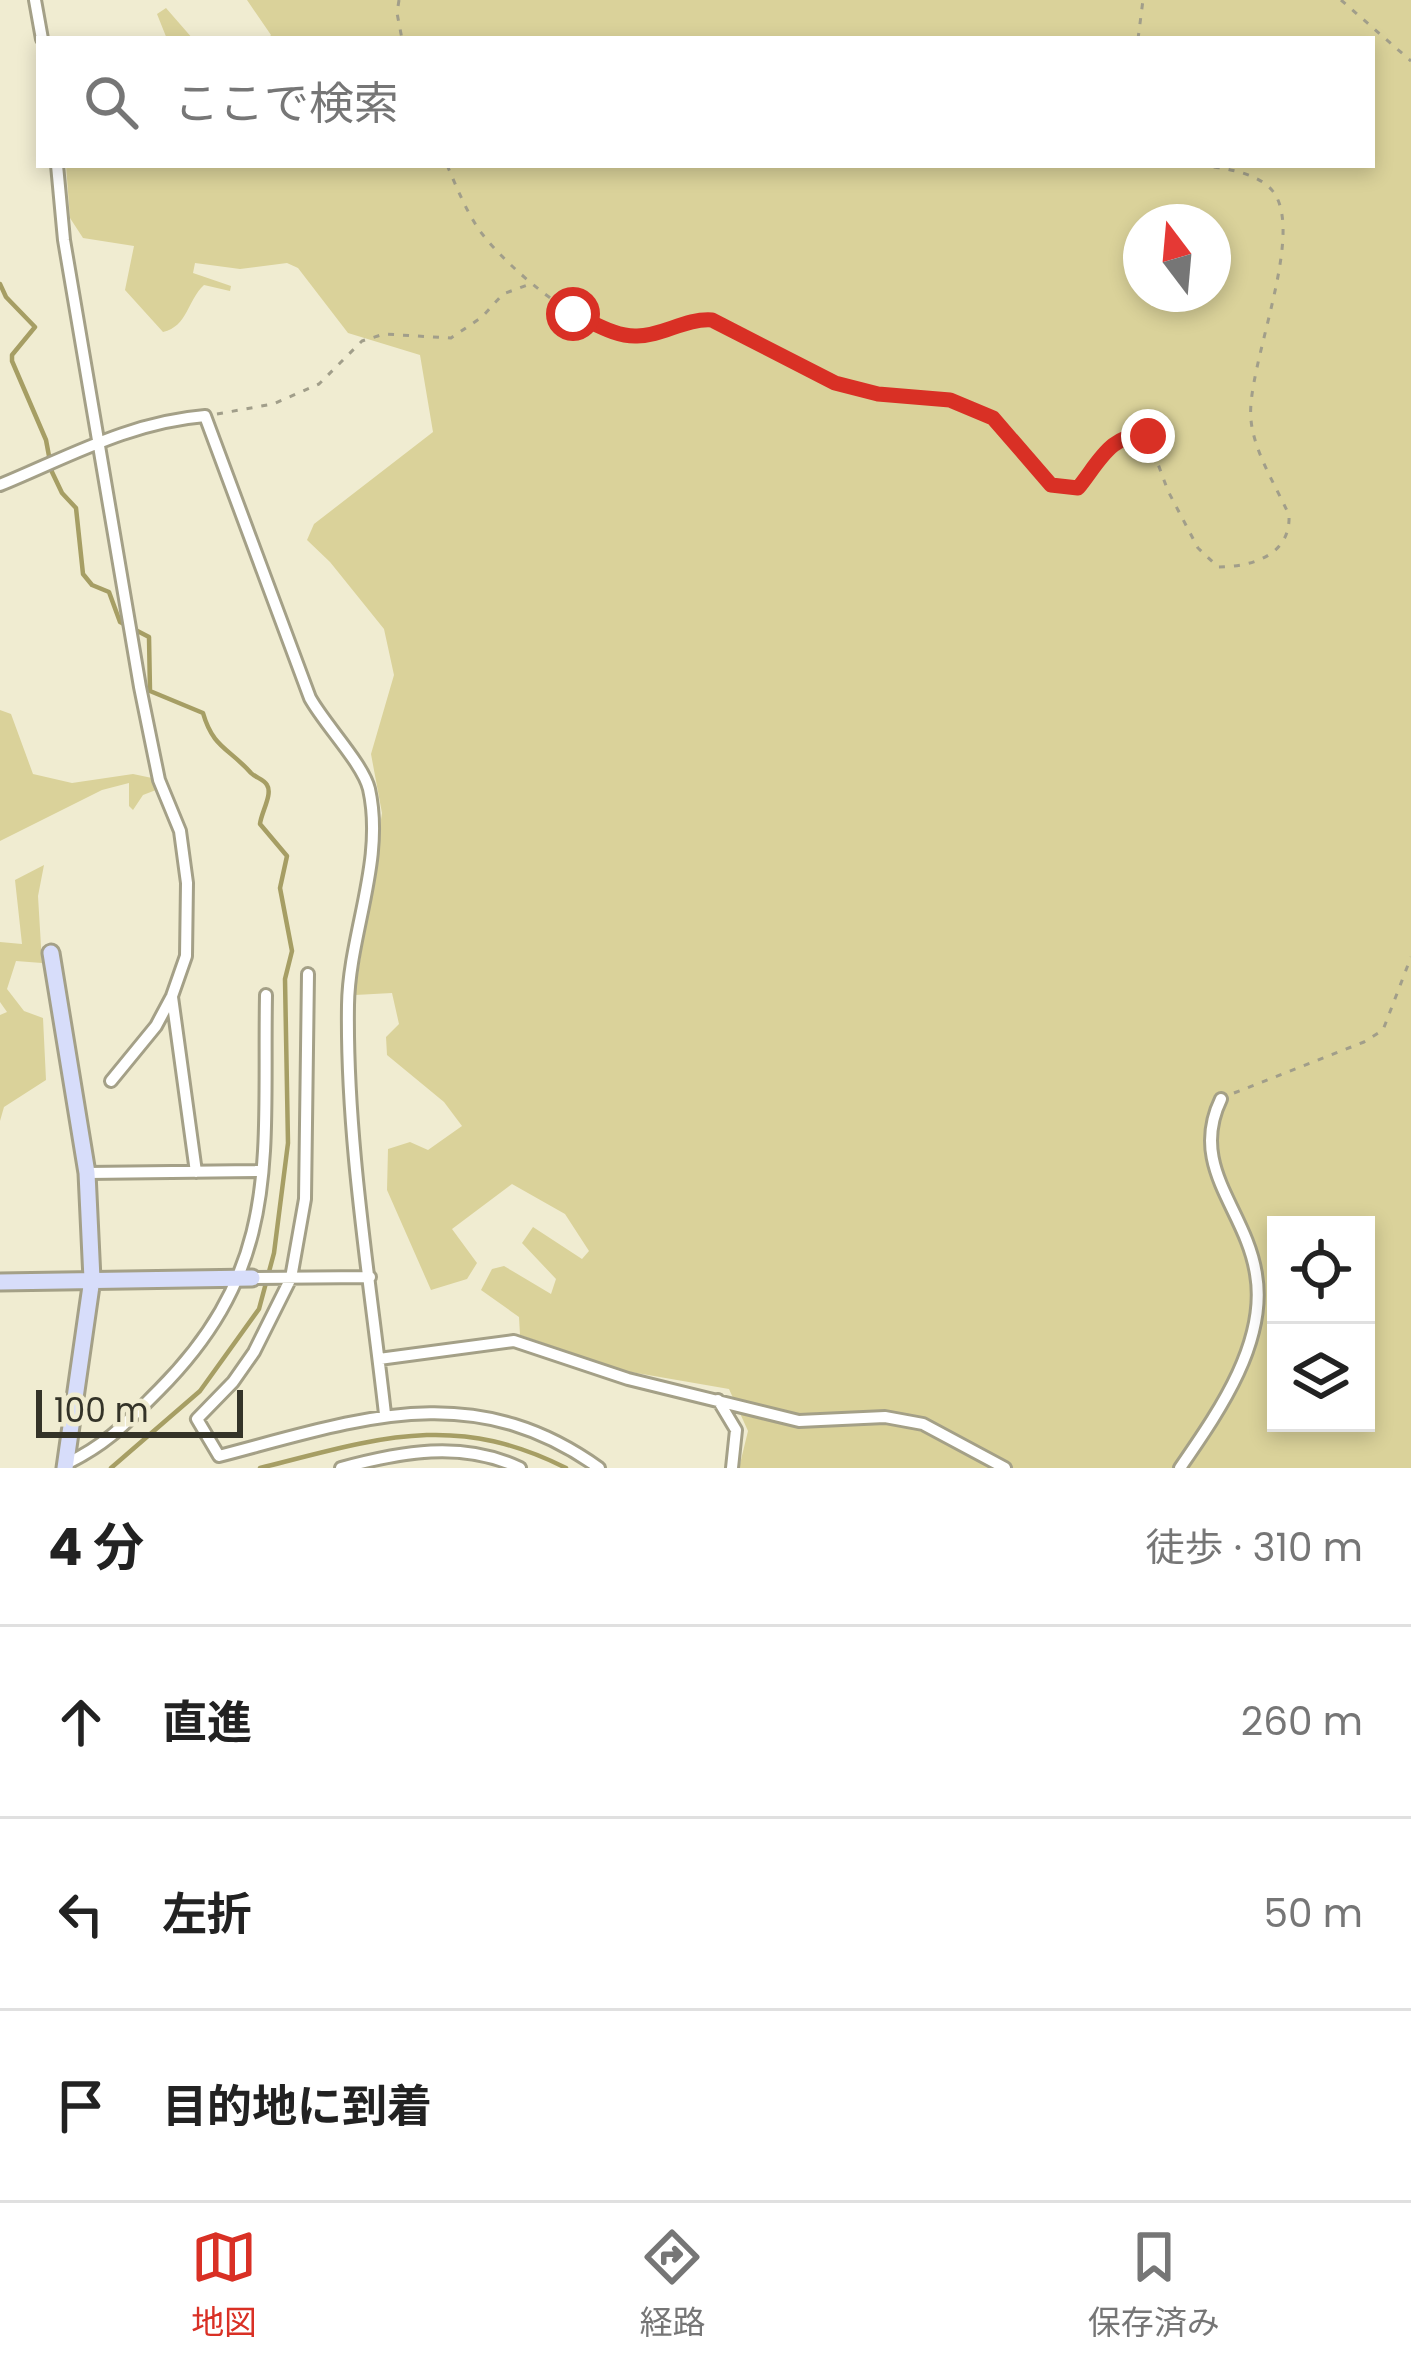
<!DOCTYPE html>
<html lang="ja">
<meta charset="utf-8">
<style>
body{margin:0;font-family:Poppins,"Noto Sans JP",sans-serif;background:#f2f2f2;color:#222}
.controls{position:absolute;right:36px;bottom:36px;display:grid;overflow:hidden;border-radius:0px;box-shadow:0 6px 18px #0003}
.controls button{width:108px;height:108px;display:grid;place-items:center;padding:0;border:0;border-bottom:3px solid #e0e0e0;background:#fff;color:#222;font:60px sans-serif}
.compass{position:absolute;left:1123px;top:204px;width:108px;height:108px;border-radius:50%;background:#fff;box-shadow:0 6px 18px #0003;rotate:344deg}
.scale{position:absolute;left:36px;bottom:30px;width:207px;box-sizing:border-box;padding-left:12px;border:6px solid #343328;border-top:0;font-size:33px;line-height:42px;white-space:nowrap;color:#343328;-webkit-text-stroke:9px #f0ecd1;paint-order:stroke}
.stop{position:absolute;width:36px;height:36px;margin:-27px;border:9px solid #d93025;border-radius:50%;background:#fff}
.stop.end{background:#d93025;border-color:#fff;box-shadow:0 3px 12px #0008}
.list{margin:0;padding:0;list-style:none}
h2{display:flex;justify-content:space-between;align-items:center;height:156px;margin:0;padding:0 48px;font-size:51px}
h2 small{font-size:39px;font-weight:400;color:#767676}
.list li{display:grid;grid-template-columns:78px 1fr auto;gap:36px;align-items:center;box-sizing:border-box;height:192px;padding:0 48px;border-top:3px solid #e0e0e0}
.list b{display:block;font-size:45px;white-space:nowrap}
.list em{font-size:39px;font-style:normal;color:#767676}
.icon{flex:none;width:66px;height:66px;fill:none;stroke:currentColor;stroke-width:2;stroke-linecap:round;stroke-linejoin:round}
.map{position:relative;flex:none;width:1411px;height:1468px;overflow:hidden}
.search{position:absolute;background:#fff;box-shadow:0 6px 18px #0003;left:36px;right:36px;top:36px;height:132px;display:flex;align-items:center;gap:30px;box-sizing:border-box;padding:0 42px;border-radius:0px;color:#767676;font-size:45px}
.sheet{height:732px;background:#fff}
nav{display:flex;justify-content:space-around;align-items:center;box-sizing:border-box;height:168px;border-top:3px solid #e0e0e0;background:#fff;font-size:33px;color:#767676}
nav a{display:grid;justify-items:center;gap:6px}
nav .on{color:#d93025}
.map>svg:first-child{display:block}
.green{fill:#dad29a;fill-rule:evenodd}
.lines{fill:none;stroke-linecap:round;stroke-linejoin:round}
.stream{stroke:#a69e64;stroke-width:4.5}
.street-casing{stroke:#a4a087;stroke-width:16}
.secondary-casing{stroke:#a4a087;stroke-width:21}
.path{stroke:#a19e8a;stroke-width:3;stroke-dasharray:6 9;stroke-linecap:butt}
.street{stroke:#fff;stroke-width:10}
.secondary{stroke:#d7ddfa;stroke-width:15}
.route{stroke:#d93025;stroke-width:15}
</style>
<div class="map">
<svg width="1411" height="1468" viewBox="0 0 1411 1468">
<rect width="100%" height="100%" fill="#f0ecd1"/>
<path class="green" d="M247,0H1411V1468H739L748,1431L729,1389L625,1371L520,1335L519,1317L481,1290L492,1269L504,1266L551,1294L556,1279L522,1243L533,1227L582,1259L589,1251L565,1214L512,1184L452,1229L477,1263L467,1279L431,1290L387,1190L388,1149L410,1142L428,1150L462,1126L444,1102L387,1055L386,1037L399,1024L392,993L355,995L382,813L371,754L394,675L384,629L330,562L307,540L314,524L433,432L420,355L348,333L298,268L287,263L240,269L195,263L193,273L231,286L230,291L204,285C187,301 188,326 163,332L125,290L134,246L83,238L70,218L66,165H1372V39H268L271,35ZM1141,222H1213V294H1141ZM1276,1225H1366V1423H1276Z
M166,8L193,39H167L157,14Z
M0,710L11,714L33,774L72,783L133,774L152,778L156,790L143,795L133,810L129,806V783L102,790L0,841Z
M44,865L38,896L42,963L16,961L7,989L24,1011L43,1018L46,1080L4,1107L0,1121V1015L7,1012L0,1002V942L22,944L15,880Z"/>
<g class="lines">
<path class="stream" d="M0,284L6,297L35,327L12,355V361L46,440L52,472L62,493L76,508L83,574L92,585L109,592L120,622L149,637L150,691L203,713C213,748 229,748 251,773C256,778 264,779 267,785C273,794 261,813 260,824L287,856L280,888L292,951L285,979L288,1143L274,1253L259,1309L200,1391L111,1468
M260,1468C376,1439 453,1411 566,1468"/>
<defs>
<path id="street" d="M35,0L42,39
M57,165L64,240L140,687L159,780L180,831L187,883L186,956L172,996L156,1026L111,1081
M0,485C68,457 130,422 205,416L310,698C325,725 363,764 369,789C385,861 349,934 348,1005C346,1139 370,1280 385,1414
M308,974L305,1199L291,1278L254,1352L233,1382L197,1419L219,1456C357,1420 471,1376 599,1468
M172,997L196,1172
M87,1173L262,1171
M252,1278L370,1277
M379,1359L514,1341L628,1379L799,1421L885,1417L923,1424L1005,1468
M718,1400L736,1430L732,1468
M66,1464C109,1443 126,1423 159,1390C283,1265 263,1158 266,995
M341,1468C400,1452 462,1440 520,1468
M1180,1468C1217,1414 1268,1343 1256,1274C1246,1209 1188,1167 1221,1099"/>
<path id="secondary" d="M51,953L87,1173L92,1279L65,1468
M0,1282L252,1278"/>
</defs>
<use href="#street" class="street-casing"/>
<use href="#secondary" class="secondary-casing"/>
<path class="path" d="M399,0L397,13L402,39
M1341,0L1411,61
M1138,39L1143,0
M447,165C457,188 466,211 480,231C507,268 592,341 639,336C664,334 686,318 711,320L835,383L878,394L950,400L993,418L1051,485L1078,488C1098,464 1111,430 1148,437L1168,491L1198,548L1218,567C1252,567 1291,555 1289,515C1276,486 1254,452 1251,420C1245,367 1311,225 1269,187C1251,171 1222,168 1199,165
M217,414L273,404L319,384L362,341L384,334L451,338L482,317L503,294L530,284
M1234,1093L1364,1042L1383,1030L1411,957"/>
<use href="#street" class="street"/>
<use href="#secondary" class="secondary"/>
</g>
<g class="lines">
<path class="route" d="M573,314C593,322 615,337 637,336C662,336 686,318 712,320L835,383L878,394L950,400L993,418L1051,485L1078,488C1098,464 1111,431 1148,436"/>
</g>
</svg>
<div class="controls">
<button><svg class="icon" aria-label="locate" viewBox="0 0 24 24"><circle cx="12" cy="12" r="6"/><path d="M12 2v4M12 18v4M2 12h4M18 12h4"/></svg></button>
<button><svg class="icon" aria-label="layers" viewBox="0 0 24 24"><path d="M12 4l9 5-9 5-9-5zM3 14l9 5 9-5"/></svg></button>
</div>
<svg class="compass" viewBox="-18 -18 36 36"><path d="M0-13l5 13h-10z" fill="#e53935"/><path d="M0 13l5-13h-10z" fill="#767676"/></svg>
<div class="scale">100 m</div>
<div class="stop" style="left:573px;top:314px"></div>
<div class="stop end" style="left:1148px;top:436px"></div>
<div class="search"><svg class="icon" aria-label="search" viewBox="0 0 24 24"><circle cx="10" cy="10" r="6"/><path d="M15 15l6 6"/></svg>ここで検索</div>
</div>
<section class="sheet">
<h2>4 分<small>徒歩 · 310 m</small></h2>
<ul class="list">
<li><svg class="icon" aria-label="ahead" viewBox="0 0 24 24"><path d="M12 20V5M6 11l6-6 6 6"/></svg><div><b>直進</b></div><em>260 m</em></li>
<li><svg class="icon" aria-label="left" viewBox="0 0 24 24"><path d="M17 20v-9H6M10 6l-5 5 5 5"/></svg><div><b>左折</b></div><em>50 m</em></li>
<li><svg class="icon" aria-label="arrive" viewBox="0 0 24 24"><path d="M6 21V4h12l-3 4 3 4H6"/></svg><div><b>目的地に到着</b></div></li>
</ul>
</section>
<nav>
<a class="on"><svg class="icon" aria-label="map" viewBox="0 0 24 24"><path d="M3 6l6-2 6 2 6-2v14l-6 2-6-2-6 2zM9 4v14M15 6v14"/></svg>地図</a>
<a><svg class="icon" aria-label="directions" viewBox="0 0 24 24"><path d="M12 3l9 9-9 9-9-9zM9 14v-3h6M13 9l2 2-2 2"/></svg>経路</a>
<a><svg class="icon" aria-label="saved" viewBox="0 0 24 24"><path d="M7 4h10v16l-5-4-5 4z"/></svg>保存済み</a>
</nav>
